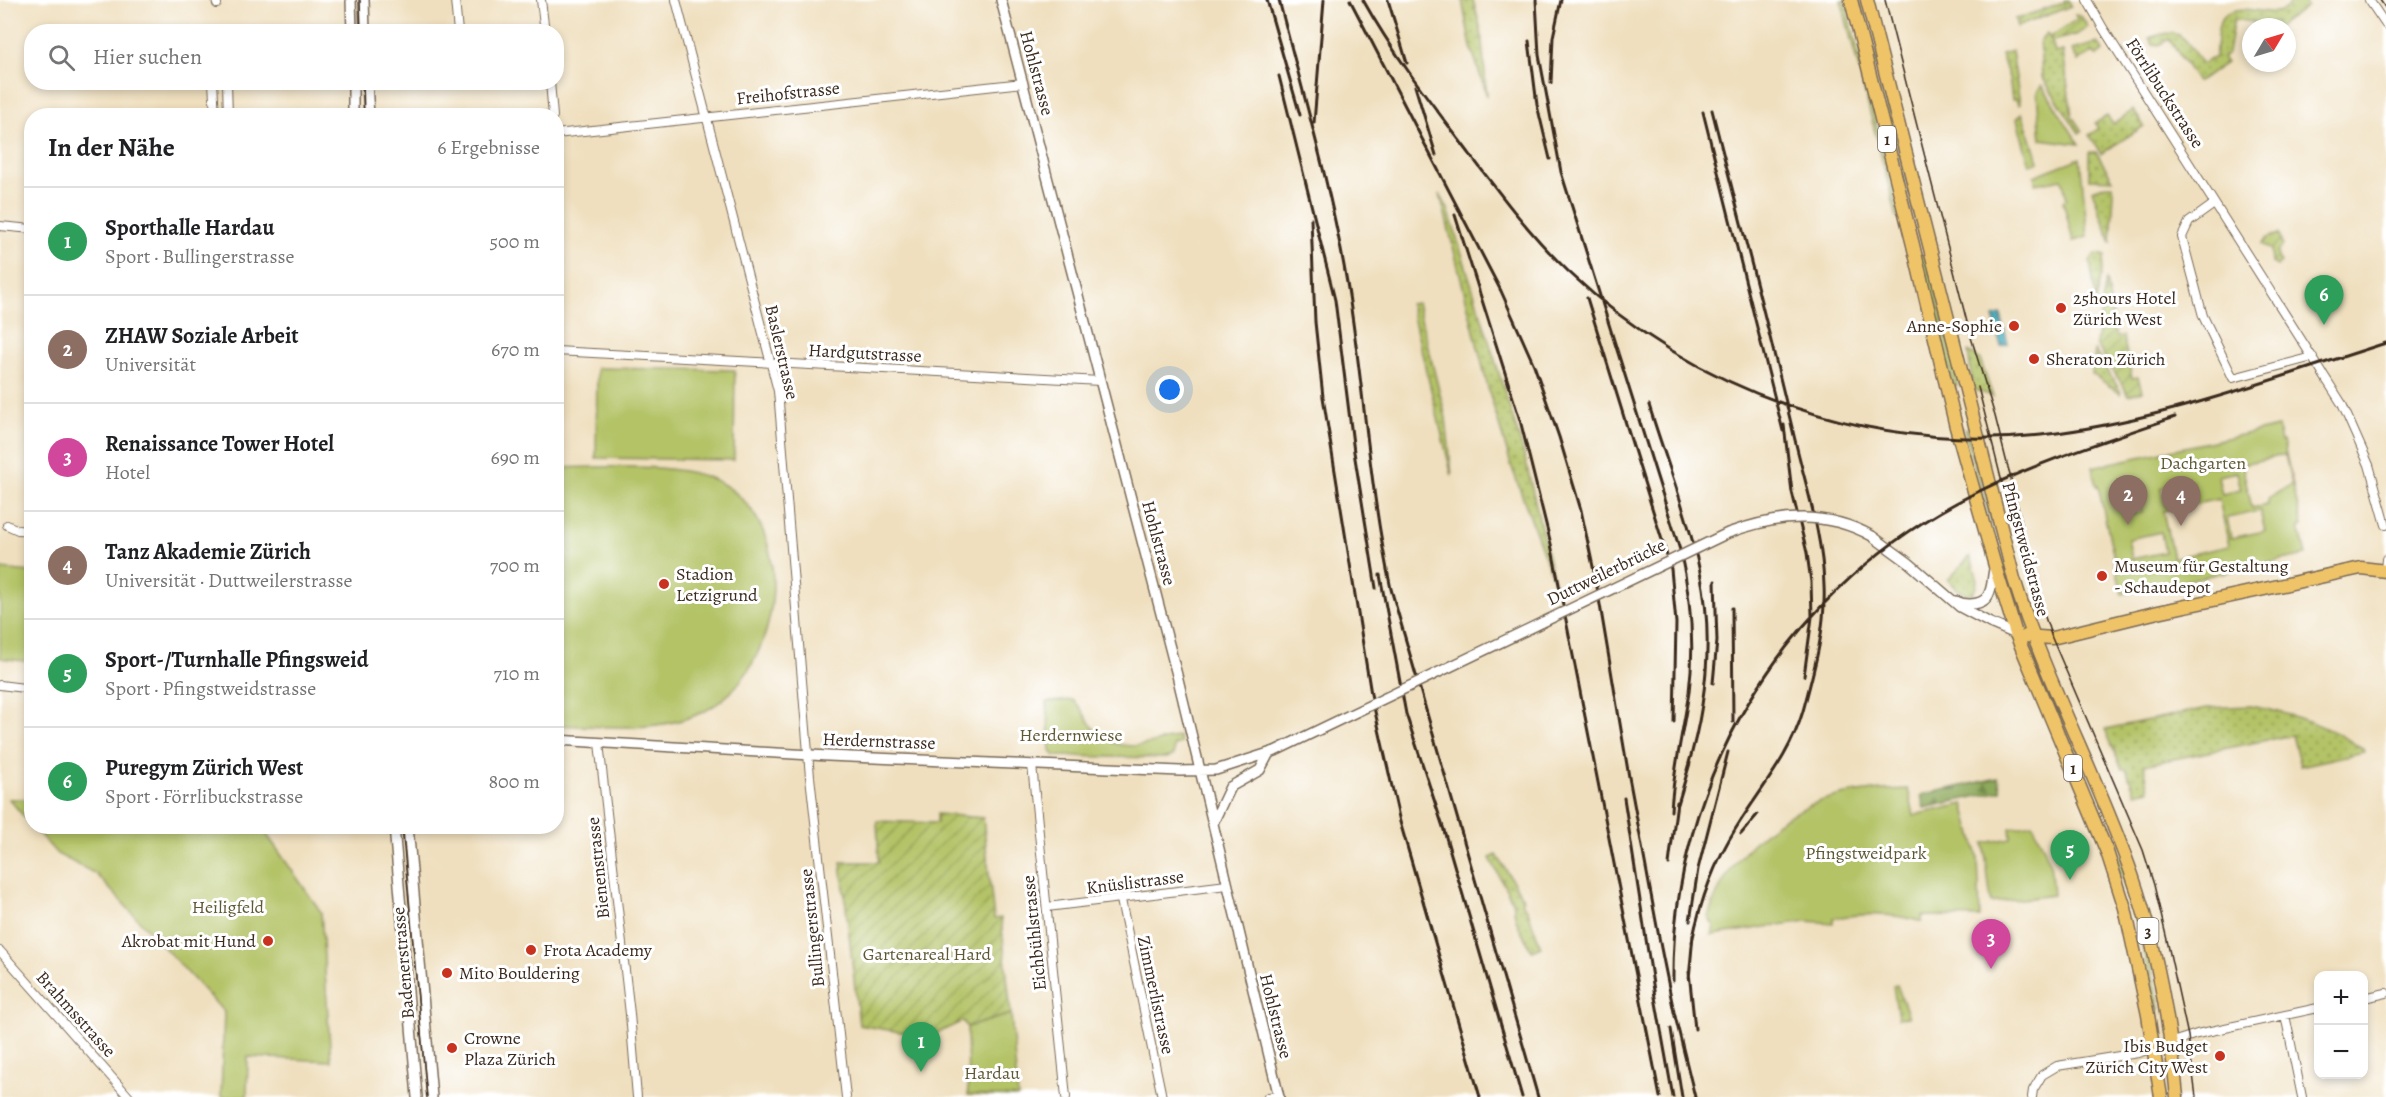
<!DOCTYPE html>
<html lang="de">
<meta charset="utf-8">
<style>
body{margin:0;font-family:Alegreya,serif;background:#f2f2f2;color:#202124}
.controls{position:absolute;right:18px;bottom:18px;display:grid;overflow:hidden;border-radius:12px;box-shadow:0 3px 9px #0003}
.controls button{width:54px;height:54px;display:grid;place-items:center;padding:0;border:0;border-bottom:2px solid #e0e0e0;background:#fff;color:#202124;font:30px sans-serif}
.compass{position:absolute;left:2242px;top:18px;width:54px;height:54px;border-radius:50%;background:#fff;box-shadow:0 3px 9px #0003;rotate:52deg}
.you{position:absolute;left:1170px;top:390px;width:21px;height:21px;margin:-15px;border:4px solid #fff;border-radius:50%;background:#1a73e8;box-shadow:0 0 0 9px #1a73e833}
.badge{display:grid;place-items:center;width:39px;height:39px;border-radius:50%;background:#c8321e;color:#fff;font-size:20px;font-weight:700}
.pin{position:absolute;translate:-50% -50px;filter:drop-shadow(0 2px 3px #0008)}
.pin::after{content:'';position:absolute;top:32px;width:21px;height:18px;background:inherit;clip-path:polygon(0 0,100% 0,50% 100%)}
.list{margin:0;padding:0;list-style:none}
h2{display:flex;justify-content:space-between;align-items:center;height:78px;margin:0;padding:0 24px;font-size:26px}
h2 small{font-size:20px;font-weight:400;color:#757577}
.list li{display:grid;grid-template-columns:39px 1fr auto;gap:18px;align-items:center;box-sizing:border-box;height:108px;padding:0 24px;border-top:2px solid #e0e0e0}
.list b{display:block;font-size:22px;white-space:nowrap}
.list p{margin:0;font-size:20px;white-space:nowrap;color:#757577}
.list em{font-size:20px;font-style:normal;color:#757577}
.icon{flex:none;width:33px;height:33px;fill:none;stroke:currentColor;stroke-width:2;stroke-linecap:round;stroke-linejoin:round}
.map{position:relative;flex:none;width:2386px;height:1097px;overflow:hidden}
.search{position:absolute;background:#fff;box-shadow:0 3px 9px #0003;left:24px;top:24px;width:540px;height:66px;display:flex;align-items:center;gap:15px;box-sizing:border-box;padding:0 21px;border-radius:24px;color:#757577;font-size:22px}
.panel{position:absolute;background:#fff;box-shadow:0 3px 9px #0003;left:24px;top:108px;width:540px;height:726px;border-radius:24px}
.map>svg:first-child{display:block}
.grass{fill:url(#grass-dots);stroke:#777642;stroke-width:1.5}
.forest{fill:url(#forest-firs);stroke:#646a3c;stroke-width:1.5}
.park{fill:#b3c366;stroke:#777642;stroke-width:1.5;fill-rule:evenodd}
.garden{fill:url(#garden-furrows);stroke:#777642;stroke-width:1.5}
.water{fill:url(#water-ripples);stroke:#3c6a6d;stroke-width:1.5}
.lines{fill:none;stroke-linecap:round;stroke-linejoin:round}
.minor-casing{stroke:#7a6956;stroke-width:10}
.tertiary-casing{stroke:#7a6956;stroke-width:12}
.primary-casing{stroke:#7a6956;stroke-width:15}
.minor{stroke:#fff;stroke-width:8}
.tertiary{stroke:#fff;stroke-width:9}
.primary{stroke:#efc469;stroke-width:12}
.tram{stroke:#3b2a1e;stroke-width:1.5}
.rail{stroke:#3b2a1e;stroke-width:3}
.tertiary-bridge-casing{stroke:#7a6956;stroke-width:12;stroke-linecap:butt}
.tertiary-bridge{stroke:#fff;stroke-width:9}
.poi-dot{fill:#c8321e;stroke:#fff;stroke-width:2}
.labels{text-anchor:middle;stroke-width:6;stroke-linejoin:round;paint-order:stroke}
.shield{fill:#fff;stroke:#766a62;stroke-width:1.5}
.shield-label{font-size:16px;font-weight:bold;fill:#3b2a1e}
.street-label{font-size:18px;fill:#3b2a1e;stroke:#fff}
.poi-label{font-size:18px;fill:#3b2a1e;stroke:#fff;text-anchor:start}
.park-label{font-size:18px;fill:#5f5834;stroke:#fff}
</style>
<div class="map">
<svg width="2386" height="1097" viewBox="0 0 2386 1097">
<defs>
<pattern id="grass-dots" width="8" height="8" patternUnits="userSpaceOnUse" patternTransform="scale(1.5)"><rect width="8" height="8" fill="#b3c366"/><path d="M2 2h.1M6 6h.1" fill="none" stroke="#939f53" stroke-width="1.8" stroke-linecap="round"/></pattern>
<pattern id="forest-firs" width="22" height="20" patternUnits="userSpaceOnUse" patternTransform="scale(1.5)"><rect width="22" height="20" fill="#8ea95b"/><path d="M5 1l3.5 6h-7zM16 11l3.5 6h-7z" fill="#758a4b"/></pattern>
<pattern id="garden-furrows" width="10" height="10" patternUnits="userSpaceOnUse" patternTransform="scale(1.5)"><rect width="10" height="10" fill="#b3c366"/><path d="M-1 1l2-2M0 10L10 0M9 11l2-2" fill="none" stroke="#939f53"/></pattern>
<pattern id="water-ripples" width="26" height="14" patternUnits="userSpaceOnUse" patternTransform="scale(1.5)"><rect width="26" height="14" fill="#3daabc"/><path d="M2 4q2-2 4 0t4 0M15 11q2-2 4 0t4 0" fill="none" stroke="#348b98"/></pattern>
</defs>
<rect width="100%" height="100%" fill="#fff"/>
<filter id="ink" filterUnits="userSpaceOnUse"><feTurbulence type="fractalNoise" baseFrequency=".0167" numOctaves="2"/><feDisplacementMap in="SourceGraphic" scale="12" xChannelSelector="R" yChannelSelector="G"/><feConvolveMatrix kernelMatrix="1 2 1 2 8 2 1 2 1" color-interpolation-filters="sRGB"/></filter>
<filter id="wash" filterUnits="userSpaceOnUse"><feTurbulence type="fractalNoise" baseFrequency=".008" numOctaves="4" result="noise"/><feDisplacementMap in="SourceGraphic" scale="24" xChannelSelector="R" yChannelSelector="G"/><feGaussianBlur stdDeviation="1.35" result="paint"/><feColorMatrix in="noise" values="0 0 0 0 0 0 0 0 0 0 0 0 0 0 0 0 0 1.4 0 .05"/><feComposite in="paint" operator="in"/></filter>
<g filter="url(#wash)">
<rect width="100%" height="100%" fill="#efdfbe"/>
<path class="grass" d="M1462,0H1473L1481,30L1487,96L1471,47Z
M1841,0H1845L1900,217L1897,218Z
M1855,0H1858L1872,37L1917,213H1913L1870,42Z
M2292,0H2302L2307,6L2278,27L2274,21L2268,25L2234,19L2228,53L2222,57L2226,63L2197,82L2169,39L2159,45L2153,44L2149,38C2183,25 2184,39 2202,64L2215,57C2217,45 2216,29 2221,19C2224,14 2228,13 2232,11C2253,3 2279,25 2292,0Z
M2047,34L2052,41L2055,53L2063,51L2072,116L2082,131L2079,133L2042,77L2040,40Z
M2098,43L2103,51L2097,56L2093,52L2078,61L2071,50Z
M2012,51L2020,104L2018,105L2016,99L2012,100L2009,78L2001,54Z
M2133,110L2144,126L2101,154L2089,135L2098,129L2095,123L2107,116L2113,124Z
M2022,113L2039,162L2029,164L2017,119Z
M2089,152H2096L2113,180L2089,179Z
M2106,185H2113L2114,192L2111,243L2092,190Z
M1440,194L1448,209L1524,454L1554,582L1511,465L1488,388Z
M1925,254L1927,256L1958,378L1957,386H1953L1952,381L1920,257Z
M2095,254L2105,255L2096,303L2090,261Z
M1417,303L1446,418L1452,476L1410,304Z
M2095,351L2121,392V394L2092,374Z
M1968,352L1980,359L1993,397L1973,389Z
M1967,428C1981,484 1999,538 2013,594L2011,595C1996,539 1978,485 1964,429Z
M1970,556C1975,569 1981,581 1973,593L1966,594L1955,588L1948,580Z
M2047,684L2120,857L2144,929L2160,1009L2156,1010L2133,904L2043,685Z
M2250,706C2292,713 2327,725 2363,749L2364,752L2300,766L2292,735L2144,765L2149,790L2135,793L2126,769H2122L2105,729L2207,708Z
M1497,855L1523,898L1521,902L1527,909L1541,947L1532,951C1525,938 1513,920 1514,905L1490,858Z
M1897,985L1909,1017L1898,1018L1893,986Z"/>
<path class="forest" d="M1998,778L2001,791L1924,808L1921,795Z"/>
<path class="park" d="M2042,85L2079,144L2041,139L2037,93Z
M2080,158L2088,237L2073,241L2063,201L2067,199L2062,179L2036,184L2034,176Z
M597,368L735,370L734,460L596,458Z
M2278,427L2281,442L2283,441L2302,526L2299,527L2306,555L2122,594L2098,486H2096L2092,467ZM2285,455L2292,484L2269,498L2267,505L2252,508L2242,464ZM2237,472L2241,490L2222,494L2218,476ZM2192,481L2197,500L2165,506L2161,488ZM2137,493L2142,512L2123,516L2119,497ZM2219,499L2229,546L2173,558L2163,511ZM2260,511L2265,531L2231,538L2227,518ZM2161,532L2165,552L2132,559L2128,539Z
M557,468C600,467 682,462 719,482C802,525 783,671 705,711C660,734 605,726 557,725Z
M0,569L31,572V662L0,658Z
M1073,700C1083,708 1087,721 1095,730C1119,756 1150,744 1179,736L1181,743L1174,745V755L1167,758L1055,756L1050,750L1047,702Z
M1908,789L1914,815L1964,804L1978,857L1980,917L1922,916V921H1919C1890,912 1862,914 1833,918V923L1806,921L1712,935L1714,926L1708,917C1729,849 1788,802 1858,792C1874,790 1892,790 1908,789Z
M9,799H31V825Z
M2033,824L2050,862L2053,895L1991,903L1984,843L2011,838L2010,828Z
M254,826L263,829L321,912L331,1061L248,1057L247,1097H221L224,1012L96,874L57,854L33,827Z
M1011,1014L1018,1097L968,1095L967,1027Z"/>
<path class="garden" d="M2064,0H2069L2071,6L2017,27L2015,19L2064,3Z
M2075,15L2081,16L2088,27L2076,35L2052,41L2050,37L2077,19Z
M2279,234L2282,245L2277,253L2280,263L2277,266L2272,263L2271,250L2262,244L2267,238Z
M2106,279L2116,337L2123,336L2132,378L2138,377L2142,391L2129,395L2096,344Z
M937,814L983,818L994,919L1001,918L1011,1014L967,1027L963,1021L929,1037L859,1025L841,862H879L877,821L937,823Z"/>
<path class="water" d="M2001,315L2008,344L2001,346L1993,317Z"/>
</g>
<g filter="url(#ink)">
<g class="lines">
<defs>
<path id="minor" d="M216,0L217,4
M455,0L458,32
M541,0L545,32
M676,0L778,391L810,777L846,1097
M2087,0L2103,28L2342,404L2369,465L2386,525
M2369,0L2386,25
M213,82L215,116
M227,82L228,116
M550,82L553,116
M556,134L1023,83
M2214,204L2189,222L2182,237L2203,316L2233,378L2313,357
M0,226L32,229
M556,351L1100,381
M7,525L18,530L32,531
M2385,571L2386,559
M0,685L32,689
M599,743L630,1014L637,1097
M1032,765L1066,1097
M1121,900L1162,1097
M1047,907L1227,885
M0,951L129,1097
M2364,998L2386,993
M2285,1015L2302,1097
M1268,1097L1279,1096
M2032,1097L2033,1090L2042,1075L2057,1066L2138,1053L2197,1034L2318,1008"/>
<path id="tertiary" d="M351,0L352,32
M364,0L365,32
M1001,0L1177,675L1279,1097
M367,82L369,116
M353,116V82
M1872,536L1909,563L1960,607L1990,623L2016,634
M1956,601C1967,606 1986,606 1990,591C1993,583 1992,575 1995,566
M556,740L828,756L1180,771L1216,770L1275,751
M1213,823L1230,787L1260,770L1269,753
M394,826L417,1097
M408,826L432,1097"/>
<path id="primary" d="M1851,0L1913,245L1956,427L1995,566L2016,634L2107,852L2125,908L2148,1015L2161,1097
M1867,0L2014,579C2045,681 2097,774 2132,875C2156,945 2170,1023 2177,1097
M2026,636L2052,638L2158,612L2361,568L2386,571"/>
</defs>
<use href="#minor" class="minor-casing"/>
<use href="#tertiary" class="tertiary-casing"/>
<use href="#primary" class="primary-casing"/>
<use href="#minor" class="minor"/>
<use href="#tertiary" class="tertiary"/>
<use href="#primary" class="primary"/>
<path class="tram" d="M360,0L361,32
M1885,0L1970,334L1995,416L2020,515L2036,590L2052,638L2143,850L2154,885L2167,940L2188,1036L2196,1097
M2380,0L2386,9
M363,82L364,116
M1978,387L2016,538
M402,826L427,1097"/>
<path class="rail" d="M1267,0L1300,115
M1279,0C1303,94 1331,187 1347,283C1364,385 1369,488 1391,589L1538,1097
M1350,0L1501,291L1534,365L1559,437L1581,510L1596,581L1629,777L1661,948L1674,1012L1695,1097
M1363,0C1391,50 1425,95 1460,141C1494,186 1528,233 1569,272C1699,395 1879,457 2057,433C2169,418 2278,377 2386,343
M1388,0L1407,63
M1536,0L1539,55L1561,172L1680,550C1691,597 1695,644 1689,692C1683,732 1673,771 1671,811
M1529,41L1537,105L1550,159
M1279,76L1335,300L1354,452L1376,588
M1551,83L1553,37L1561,0
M1415,86L1436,155
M1703,112L1783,431
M1314,123L1324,0
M1455,215L1520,420L1551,544L1660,1097
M1311,219L1315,322L1323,397L1371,694L1400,822L1480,1097
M1587,298L1671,569L1676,623L1674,722
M1649,405C1666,461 1688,515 1700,572C1714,637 1706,706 1687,770
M1784,425L1792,492L1807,553L1811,582L1812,617L1804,676
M1380,575L1406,714L1443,827L1522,1097
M1732,608L1733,722
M1713,683L1717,641L1715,581
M1624,798L1655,997L1673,1097
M1678,804L1690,763
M1741,834L1757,815
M1669,864L1677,802
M1690,921L1698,869L1728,752
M1692,942C1700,902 1714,863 1736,828C1760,789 1790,756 1803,711C1814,670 1826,629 1824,586C1823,537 1806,487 1795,440C1769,329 1740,220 1712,110
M1689,972L1695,1029
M1689,979L1693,935
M1673,981C1671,782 1782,597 1956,503C2025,466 2101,442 2175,417
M1671,1029L1682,1097"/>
<defs>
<path id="tertiary-bridge" d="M1275,751L1728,533C1777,515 1825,510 1872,536"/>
</defs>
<use href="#tertiary-bridge" class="tertiary-bridge-casing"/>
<use href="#tertiary-bridge" class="tertiary-bridge"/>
</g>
</g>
<g class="poi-dot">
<circle cx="2061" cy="308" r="6"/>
<circle cx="2014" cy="326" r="6"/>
<circle cx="2034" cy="359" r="6"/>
<circle cx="2102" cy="576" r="6"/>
<circle cx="664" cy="584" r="6"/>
<circle cx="268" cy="941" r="6"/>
<circle cx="531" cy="950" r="6"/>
<circle cx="447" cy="973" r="6"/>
<circle cx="452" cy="1048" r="6"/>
<circle cx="2220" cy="1056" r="6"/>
</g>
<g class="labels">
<g class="shield">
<rect x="1878" y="126" width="18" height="26" rx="4.5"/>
<rect x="2064" y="755" width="18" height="26" rx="4.5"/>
<rect x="2137.5" y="918" width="21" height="26" rx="4.5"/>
</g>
<g class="shield-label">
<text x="1887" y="145">1</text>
<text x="2073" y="774">1</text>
<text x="2148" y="937">3</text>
</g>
<g class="street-label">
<text transform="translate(1037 73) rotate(75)" y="6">Hohlstrasse</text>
<text transform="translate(788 93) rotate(-6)" y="6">Freihofstrasse</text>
<text transform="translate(2165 93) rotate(57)" y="6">Förrlibuckstrasse</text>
<text transform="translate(782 352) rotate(77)" y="6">Baslerstrasse</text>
<text transform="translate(865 353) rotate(3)" y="6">Hardgutstrasse</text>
<text transform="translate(1159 543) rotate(75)" y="6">Hohlstrasse</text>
<text transform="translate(2026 549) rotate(75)" y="6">Pfingstweidstrasse</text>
<text transform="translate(1606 572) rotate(-26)" y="6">Duttweilerbrücke</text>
<text transform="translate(879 741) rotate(2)" y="6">Herdernstrasse</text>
<text transform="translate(598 868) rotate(-96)" y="6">Bienenstrasse</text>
<text transform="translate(1135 882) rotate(-7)" y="6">Knüslistrasse</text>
<text transform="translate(812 928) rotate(-96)" y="6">Bullingerstrasse</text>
<text transform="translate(1034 933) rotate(-96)" y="6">Eichbühlstrasse</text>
<text transform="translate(403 963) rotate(-95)" y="6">Badenerstrasse</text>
<text transform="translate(1156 995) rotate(78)" y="6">Zimmerlistrasse</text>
<text transform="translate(76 1014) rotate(48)" y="6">Brahmsstrasse</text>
<text transform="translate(1276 1016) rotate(76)" y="6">Hohlstrasse</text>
</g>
<g class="poi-label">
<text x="2073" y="304">25hours Hotel<tspan x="2073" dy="21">Zürich West</tspan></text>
<text x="2002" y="332" text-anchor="end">Anne-Sophie</text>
<text x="2046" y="365">Sheraton Zürich</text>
<text x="2114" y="572">Museum für Gestaltung<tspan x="2114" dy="21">- Schaudepot</tspan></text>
<text x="676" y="580">Stadion<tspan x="676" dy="21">Letzigrund</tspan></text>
<text x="256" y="947" text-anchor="end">Akrobat mit Hund</text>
<text x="543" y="956">Frota Academy</text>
<text x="459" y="979">Mito Bouldering</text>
<text x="464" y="1044">Crowne<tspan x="464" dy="21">Plaza Zürich</tspan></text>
<text x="2208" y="1052" text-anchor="end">Ibis Budget<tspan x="2208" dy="21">Zürich City West</tspan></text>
</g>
<g class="park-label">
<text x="2203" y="469">Dachgarten</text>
<text x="1071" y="741">Herdernwiese</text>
<text x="1866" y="859">Pfingstweidpark</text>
<text x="228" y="913">Heiligfeld</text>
<text x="927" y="960">Gartenareal Hard</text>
<text x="992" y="1079">Hardau</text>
</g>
</g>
</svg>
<div class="controls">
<button>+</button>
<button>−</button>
</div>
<svg class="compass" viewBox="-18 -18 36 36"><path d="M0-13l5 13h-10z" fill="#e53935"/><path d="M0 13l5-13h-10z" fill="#757577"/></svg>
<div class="you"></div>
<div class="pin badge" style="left:921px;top:1072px;background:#2e9e5b">1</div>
<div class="pin badge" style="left:2128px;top:525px;background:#8d6e63">2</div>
<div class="pin badge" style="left:1991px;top:969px;background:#d1479c">3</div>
<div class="pin badge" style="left:2181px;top:526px;background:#8d6e63">4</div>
<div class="pin badge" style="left:2070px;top:880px;background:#2e9e5b">5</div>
<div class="pin badge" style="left:2324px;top:325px;background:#2e9e5b">6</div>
<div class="search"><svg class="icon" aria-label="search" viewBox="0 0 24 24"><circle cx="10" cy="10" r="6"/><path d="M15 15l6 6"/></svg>Hier suchen</div>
<section class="panel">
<h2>In der Nähe<small>6 Ergebnisse</small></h2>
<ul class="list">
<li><span class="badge" style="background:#2e9e5b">1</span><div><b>Sporthalle Hardau</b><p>Sport · Bullingerstrasse</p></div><em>500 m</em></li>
<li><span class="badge" style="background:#8d6e63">2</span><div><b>ZHAW Soziale Arbeit</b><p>Universität</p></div><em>670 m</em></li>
<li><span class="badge" style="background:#d1479c">3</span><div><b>Renaissance Tower Hotel</b><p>Hotel</p></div><em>690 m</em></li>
<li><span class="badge" style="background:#8d6e63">4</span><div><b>Tanz Akademie Zürich</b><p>Universität · Duttweilerstrasse</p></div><em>700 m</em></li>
<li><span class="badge" style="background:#2e9e5b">5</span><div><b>Sport-/Turnhalle Pfingsweid</b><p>Sport · Pfingstweidstrasse</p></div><em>710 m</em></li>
<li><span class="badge" style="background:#2e9e5b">6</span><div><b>Puregym Zürich West</b><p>Sport · Förrlibuckstrasse</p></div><em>800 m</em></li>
</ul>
</section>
</div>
